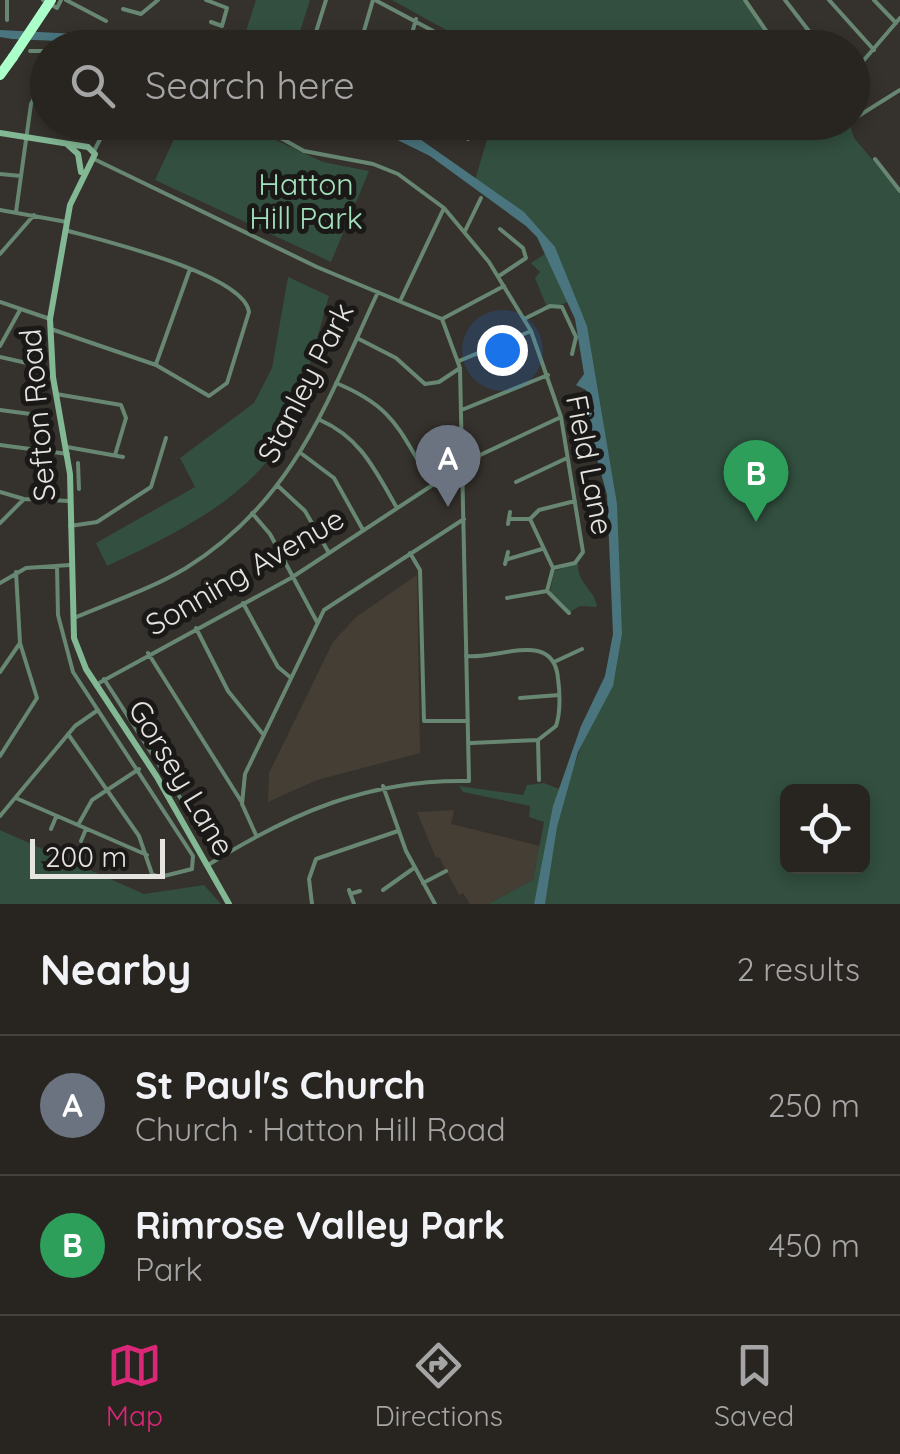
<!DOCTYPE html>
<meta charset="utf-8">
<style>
body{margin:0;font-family:Quicksand,sans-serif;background:#34312e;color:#f1f3f6}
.controls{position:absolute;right:30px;bottom:30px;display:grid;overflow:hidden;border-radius:15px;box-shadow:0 5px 15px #0003}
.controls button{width:90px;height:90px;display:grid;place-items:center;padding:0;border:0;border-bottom:2px solid #44423f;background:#282521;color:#f1f3f6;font:50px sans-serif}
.scale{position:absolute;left:30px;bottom:25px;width:135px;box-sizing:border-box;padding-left:10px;border:5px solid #e6e4e1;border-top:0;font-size:28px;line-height:35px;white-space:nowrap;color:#e6e4e1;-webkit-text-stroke:8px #1b1917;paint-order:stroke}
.you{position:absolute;left:502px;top:350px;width:35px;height:35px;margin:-25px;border:8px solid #fff;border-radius:50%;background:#1a73e8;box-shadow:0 0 0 15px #1a73e833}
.badge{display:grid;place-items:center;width:65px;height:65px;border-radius:50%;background:#db2777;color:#fff;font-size:32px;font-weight:700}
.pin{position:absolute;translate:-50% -82px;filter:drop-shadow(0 2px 5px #0008)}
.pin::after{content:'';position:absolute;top:52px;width:35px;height:30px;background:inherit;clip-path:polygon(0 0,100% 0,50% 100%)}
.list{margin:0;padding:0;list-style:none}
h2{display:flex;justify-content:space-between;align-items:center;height:130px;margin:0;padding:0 40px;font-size:42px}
h2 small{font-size:32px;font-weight:400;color:#a5a5a5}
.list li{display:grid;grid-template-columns:65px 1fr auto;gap:30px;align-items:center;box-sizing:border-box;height:140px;padding:0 40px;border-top:2px solid #44423f}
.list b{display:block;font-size:38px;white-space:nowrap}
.list p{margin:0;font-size:32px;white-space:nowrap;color:#a5a5a5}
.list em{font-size:32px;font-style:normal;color:#a5a5a5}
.icon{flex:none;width:55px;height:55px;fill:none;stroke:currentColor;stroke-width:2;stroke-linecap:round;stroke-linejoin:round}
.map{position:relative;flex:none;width:900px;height:904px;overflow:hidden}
.search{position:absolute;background:#282521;box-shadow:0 5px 15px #0003;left:30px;right:30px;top:30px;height:110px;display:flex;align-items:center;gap:25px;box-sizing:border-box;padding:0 35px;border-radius:55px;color:#a5a5a5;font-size:38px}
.sheet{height:410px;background:#282521}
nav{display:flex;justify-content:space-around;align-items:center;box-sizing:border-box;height:140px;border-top:2px solid #44423f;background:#282521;font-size:28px;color:#a5a5a5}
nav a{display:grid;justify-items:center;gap:5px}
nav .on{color:#db2777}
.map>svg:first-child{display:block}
.built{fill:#443e34}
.green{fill:#324f3f;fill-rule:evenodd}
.water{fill:#4a757e}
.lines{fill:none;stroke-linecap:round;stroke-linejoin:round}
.street{stroke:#678772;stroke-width:4}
.secondary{stroke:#83b895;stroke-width:6}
.highway{stroke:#abffc9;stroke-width:10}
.highway-bridge{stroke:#abffc9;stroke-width:10}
.labels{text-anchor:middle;stroke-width:10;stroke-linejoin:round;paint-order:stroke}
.park-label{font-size:30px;fill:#a2e0bc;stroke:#1b1917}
.street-label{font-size:30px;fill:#e6e4e1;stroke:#1b1917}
</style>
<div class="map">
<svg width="900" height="904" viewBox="0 0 900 904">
<rect width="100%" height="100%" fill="#35312c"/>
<path class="built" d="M417,575L420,753L317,780L268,802L269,773L333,642L356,617Z
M454,810L451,824L540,846L533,880L488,904H470L463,893L459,895L439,857L436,858L417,812Z"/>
<path class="green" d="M256,0H310L295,47H241Z
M392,0H745L778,47H477Z
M836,122L837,127L850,125L854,138L900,192V904H540L551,831L616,647L612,507L584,334L545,240L475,180L492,123ZM788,792H862V866H788Z
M175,123H239L323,162L369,171L331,262L155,180L175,137Z
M545,254L568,302L548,310L535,278L540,272L531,263Z
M288,277L329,296C316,340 306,387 287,429C257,496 171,536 107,566L96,543L195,487L180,458L254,403L272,368Z
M578,563C577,584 595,589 597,607L580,606L570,612L550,592L554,571Z
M544,783L559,789L534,904H488L533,880L544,822L529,817L530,806L463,792L459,786L523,795L527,785Z
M0,830L144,894L204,885L221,904H0Z"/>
<path class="water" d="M0,30L155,38L195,47L12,39L0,37Z
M363,123H388L417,137L524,212L555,247L587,326L617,504L622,634L613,686L578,752L557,827L545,904H534L553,806L581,726L605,676L613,634L607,495L590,433L586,390L576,385L584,374L575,319L537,237L526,226L430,156Z"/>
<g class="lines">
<path class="street" d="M7,0V20
M43,0L57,8L61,0
M66,0L106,21
M206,0L227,8L222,26L211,22
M375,0L465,48
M745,0L778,48
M785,0L822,48
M829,0L874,50
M874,0L896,23
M123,9L141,14L158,0
M311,48L326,0
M359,48L373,0
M408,48L416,19
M30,51H48
M852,74L900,18
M852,120L900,90
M252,122L304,151L373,164L398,174L444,208L489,262L531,331L561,417L583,552L575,563L553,568L530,519L539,510L575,501
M841,122H843
M468,139L472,122
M94,151L109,122
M94,159L317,267L442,319L460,368L469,781C369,779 291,813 208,865
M875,159L900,191
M0,174L21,176
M0,210L67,222
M16,212L31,104L48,74
M465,231L481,198
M0,254L34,215
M499,276L526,258L523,248L500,229
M401,299L444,208
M0,302L50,319
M442,319L504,286
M524,319L550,306L562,307L576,337L572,354
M51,329L156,365L209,396L227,383L249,312C244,274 101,240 65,230
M357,338L396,358L425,384L439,382L460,368
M0,346L20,310
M0,357L31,364
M459,361L531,331
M156,364L190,269
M336,383C399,409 399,434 433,484
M56,394L121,405L126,418L115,455
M464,409L548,375
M0,410L38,415L40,423L51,424
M320,420C361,438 375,470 397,508
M0,445L68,454
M67,447L123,457
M302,454L334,478L363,530
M78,463L79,489
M463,463L561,417
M516,482L567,458
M278,486L305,511L329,553
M0,492L24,499L70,501
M252,513L270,534L317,622
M511,519H530
M0,523L24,499
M508,524L510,512
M70,526L97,522L151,487L166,438
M410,553L420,570L424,721H468
M508,559L542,549
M505,564L508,552
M57,566L58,615L73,672L193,856L192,869L160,877L152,874L139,836L68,734
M0,583L26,568L70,565
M547,591L569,613
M507,598L547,591L553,568
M243,603L278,667L290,677
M74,618C111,602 151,589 186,568C295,500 327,401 378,292
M196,628L228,691L262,733
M148,653L241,801
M466,656C498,660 553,629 558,678C560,694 561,711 556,726L538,740L471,743
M554,662L582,649
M0,672L20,643
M104,679L199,827L228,852
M99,683L291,578L463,465
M520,698L559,695
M538,740L539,780
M0,756L37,698L20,643L16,572
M383,786L406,851L435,904
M18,799L147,855
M0,816L75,726L98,710
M78,825L92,800L139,769
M51,829L56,817
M256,835L242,804L245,774L324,610L464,519
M81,841L86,829
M423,883L446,871
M349,890L354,904
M383,890L414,868
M350,894L360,891
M312,904L309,879L316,859L398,831"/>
<path class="secondary" d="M0,133L88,147L95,154L70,205L50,319L53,377L70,474L74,638L86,669L157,777L229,904
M68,145L78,154L81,172"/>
<path class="highway" d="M0,75L13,57"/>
<path class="highway-bridge" d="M13,57L51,0"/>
</g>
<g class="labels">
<g class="park-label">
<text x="306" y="195">Hatton<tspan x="306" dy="34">Hill Park</tspan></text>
</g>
<g class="street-label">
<text transform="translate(306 383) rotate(-63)" y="10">Stanley Park</text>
<text transform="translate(38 415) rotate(-95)" y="10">Sefton Road</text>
<text transform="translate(589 465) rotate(79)" y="10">Field Lane</text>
<text transform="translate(245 572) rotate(-30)" y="10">Sonning Avenue</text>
<text transform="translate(181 778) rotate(59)" y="10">Gorsey Lane</text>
</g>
</g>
</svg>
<div class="controls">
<button><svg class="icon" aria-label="locate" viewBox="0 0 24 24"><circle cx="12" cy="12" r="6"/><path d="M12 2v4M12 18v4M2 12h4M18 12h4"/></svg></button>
</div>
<div class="scale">200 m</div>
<div class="you"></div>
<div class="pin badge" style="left:448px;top:507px;background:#6b7280">A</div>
<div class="pin badge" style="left:756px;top:522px;background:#2e9e5b">B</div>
<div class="search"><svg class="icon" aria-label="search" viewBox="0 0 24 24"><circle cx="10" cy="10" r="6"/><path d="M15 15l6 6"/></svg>Search here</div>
</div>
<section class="sheet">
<h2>Nearby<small>2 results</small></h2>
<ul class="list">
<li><span class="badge" style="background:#6b7280">A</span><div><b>St Paul's Church</b><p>Church · Hatton Hill Road</p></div><em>250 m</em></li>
<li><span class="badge" style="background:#2e9e5b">B</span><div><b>Rimrose Valley Park</b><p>Park</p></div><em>450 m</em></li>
</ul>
</section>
<nav>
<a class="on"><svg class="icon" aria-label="map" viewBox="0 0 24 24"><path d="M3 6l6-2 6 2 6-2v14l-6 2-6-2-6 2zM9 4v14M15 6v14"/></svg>Map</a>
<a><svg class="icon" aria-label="directions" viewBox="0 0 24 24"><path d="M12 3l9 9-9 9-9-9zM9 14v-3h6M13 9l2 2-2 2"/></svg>Directions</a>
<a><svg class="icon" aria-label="saved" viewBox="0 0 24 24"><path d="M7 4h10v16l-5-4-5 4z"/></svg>Saved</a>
</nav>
